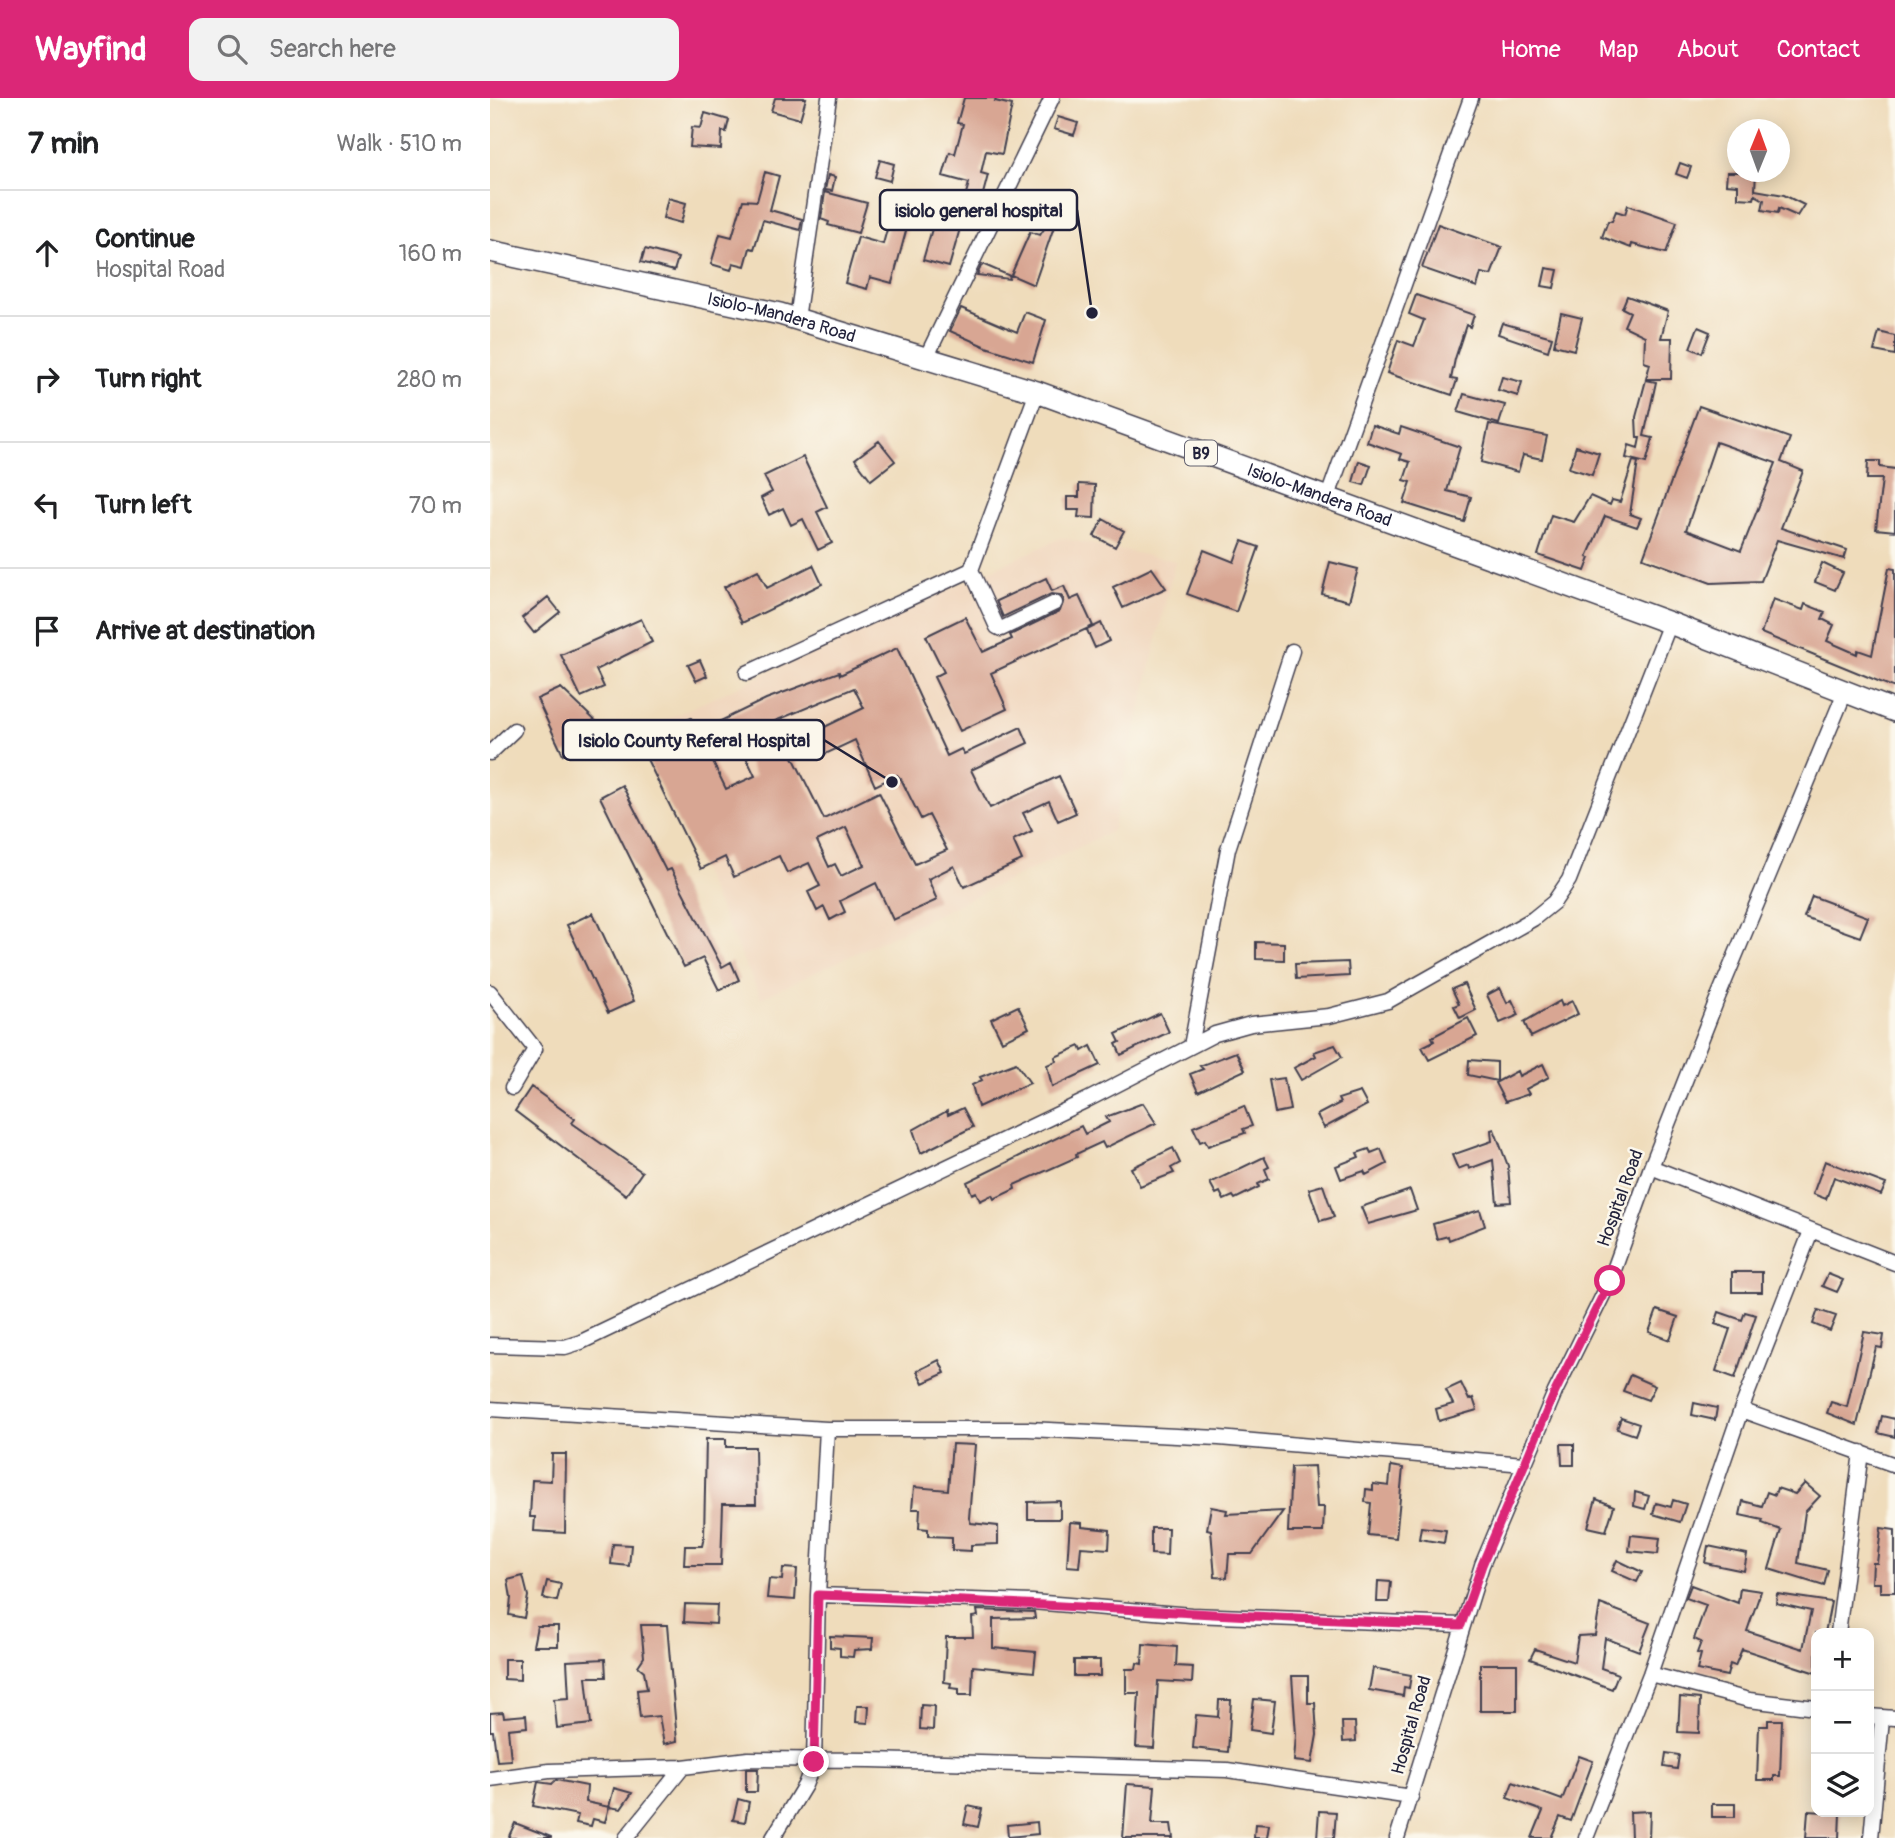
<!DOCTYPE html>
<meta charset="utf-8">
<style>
body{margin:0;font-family:Pangolin,sans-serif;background:#f2f2f2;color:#202124}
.controls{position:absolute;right:21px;bottom:21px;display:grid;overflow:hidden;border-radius:14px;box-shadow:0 4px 18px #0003}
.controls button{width:63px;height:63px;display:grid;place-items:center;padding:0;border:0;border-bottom:2px solid #e0e0e0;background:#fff;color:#202124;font:35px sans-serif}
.compass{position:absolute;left:1237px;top:21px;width:63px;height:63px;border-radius:50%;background:#fff;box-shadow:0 4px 18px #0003;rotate:1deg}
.stop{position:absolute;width:21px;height:21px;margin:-16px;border:5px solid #db2777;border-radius:50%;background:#fff}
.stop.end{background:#db2777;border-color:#fff;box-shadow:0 2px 7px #0008}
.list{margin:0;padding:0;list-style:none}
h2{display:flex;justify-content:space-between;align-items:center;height:91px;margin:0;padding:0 28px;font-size:30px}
h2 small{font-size:23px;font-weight:400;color:#757577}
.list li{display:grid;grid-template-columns:46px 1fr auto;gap:21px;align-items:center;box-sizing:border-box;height:126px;padding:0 28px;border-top:2px solid #e0e0e0}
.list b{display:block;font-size:26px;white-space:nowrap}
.list p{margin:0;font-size:23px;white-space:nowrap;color:#757577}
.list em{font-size:23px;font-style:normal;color:#757577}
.icon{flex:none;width:38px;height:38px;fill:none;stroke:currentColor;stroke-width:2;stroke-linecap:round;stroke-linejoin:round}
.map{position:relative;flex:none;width:1405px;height:1740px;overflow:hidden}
header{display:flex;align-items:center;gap:42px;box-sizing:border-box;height:98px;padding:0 35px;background:#db2777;color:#fff}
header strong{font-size:33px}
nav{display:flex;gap:38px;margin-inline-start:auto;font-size:24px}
.search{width:490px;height:63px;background:#f2f2f2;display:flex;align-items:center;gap:18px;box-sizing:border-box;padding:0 24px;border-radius:14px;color:#757577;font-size:26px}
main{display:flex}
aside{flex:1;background:#fff}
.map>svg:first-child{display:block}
.built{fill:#f0d5bc}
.building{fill:#d8a693;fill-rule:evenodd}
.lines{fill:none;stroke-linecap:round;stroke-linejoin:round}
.minor-casing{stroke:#413e4e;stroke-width:17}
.highway-casing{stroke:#413e4e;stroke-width:24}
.minor{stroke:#fff;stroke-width:14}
.highway{stroke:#fff;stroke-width:21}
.route{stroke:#db2777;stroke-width:9}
.labels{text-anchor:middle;stroke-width:5;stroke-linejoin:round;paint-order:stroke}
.shield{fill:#fbf7ec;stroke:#636270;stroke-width:2}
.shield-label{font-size:16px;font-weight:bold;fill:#22223b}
.street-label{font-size:18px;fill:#22223b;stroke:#fbf7ec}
.leader{fill:none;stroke:#22223b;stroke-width:2.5}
.callout-dot{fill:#22223b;stroke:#fbf7ec;stroke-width:2.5}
.callout{fill:#fbf7ec;stroke:#22223b;stroke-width:2.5}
.callout-label{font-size:19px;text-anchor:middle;font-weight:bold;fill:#22223b}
</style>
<header>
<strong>Wayfind</strong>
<div class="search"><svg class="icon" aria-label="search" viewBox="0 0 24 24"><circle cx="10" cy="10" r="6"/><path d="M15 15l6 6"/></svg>Search here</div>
<nav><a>Home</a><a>Map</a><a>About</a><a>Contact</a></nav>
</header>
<main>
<aside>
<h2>7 min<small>Walk · 510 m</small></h2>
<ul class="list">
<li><svg class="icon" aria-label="ahead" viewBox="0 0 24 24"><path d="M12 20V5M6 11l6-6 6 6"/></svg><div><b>Continue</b><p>Hospital Road</p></div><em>160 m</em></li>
<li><svg class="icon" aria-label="right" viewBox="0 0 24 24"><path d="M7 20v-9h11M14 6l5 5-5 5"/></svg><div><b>Turn right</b></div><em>280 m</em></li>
<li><svg class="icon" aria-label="left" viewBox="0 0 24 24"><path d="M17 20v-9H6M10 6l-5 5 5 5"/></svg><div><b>Turn left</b></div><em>70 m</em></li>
<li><svg class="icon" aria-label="arrive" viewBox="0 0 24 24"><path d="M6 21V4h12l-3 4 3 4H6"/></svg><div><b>Arrive at destination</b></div></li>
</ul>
</aside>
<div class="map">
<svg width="1405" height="1740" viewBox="0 0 1405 1740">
<rect width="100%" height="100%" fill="#fbf7ec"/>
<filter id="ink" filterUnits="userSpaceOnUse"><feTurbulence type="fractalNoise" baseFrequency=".0143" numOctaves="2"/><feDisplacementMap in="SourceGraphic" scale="14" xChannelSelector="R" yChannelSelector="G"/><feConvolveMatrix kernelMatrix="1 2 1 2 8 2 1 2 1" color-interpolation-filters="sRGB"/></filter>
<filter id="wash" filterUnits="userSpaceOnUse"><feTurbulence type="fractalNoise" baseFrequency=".00686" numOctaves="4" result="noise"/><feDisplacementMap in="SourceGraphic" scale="28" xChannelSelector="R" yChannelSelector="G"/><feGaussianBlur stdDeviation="1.57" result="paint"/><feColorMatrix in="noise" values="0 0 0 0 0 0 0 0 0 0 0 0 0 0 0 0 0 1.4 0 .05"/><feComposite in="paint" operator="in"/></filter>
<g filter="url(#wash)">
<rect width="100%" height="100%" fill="#efdcbb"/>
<path class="built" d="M571,440L685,463L622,733L271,900L147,635Z"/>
<g id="blocks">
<path class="building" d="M285,0H316L310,21L281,13Z
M474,0H506L505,3L522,7L512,56L496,53L491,75L498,77L488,115L472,110L479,85L453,78L460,54L465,56L473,26L467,25Z
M215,15L239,22L236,34L232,33L231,51L200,49L202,29L211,30Z
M568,19L588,25L584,37L564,31Z
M390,62L404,66L400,83L385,79Z
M1190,65L1201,69L1197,80L1186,76Z
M275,74L289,78L280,112L312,121L310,132L273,122L264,151L260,150L255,168L243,165L241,172L221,166L230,136L242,139L253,102L267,103Z
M1237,74H1266L1265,92L1294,97L1314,107L1307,118L1289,110L1288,115L1272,112L1274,102L1265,97L1264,101L1248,100V87L1236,86Z
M338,77L345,79L342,93L335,92Z
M335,94L377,105L368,135L338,127L339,124L331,121Z
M178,100L196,105L191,125L173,120Z
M1138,107L1187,124L1176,155L1142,146L1141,150L1112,139L1118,123H1122L1126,113L1135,116Z
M454,108L475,113L459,169L433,162L444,124L450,126Z
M566,113L569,114L544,187L521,177L540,134L550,137Z
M401,117L419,122L402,185L380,179L377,191L355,185L368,139L393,146Z
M948,126L1012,149L1001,177L991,175L987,189L932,170Z
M155,151L188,160L184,173L151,164Z
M492,166L520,178L519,181L487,177Z
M1056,170L1068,172L1064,190L1052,188Z
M926,197L984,217L980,229L976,227L965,261L961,281L967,282L962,297L897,275L908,242L924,248L934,222L919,216Z
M1137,198L1178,213L1171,240H1182L1181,281H1156L1160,266L1154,264L1155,238L1134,228L1140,214L1132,210Z
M471,210L527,234L535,214L556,222L543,264L496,249L460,233Z
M1071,215L1092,220L1084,252L1064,247Z
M1012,225L1062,239L1058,253L1008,236Z
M1208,229L1220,234L1212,255L1200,250Z
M1389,234L1405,238V257L1384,253Z
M1012,279L1032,284L1028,298L1008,292Z
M1156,282L1166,284L1154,338L1163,340L1156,365L1136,360L1139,347L1148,350L1150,340H1147L1146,319Z
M974,296L1015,307L1009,326L968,314Z
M1209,308L1300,340L1291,364L1313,373L1291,430L1357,452L1354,461L1287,442L1271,483L1221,485L1153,460ZM1226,344L1286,365L1251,453L1196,432Z
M999,326L1057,338L1052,361L1033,357L1028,374L991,364Z
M882,327L909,336L911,329L970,349L957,393L981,399L974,424L914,405L921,384L914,382L920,364L910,361L912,356L877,344Z
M389,343L405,363L381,382L365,361Z
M1086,348L1109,355L1102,377L1079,370Z
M313,359L337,409L327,414L342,445L328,452L313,421L301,427L293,410L279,417L271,400L282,394L274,378Z
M869,363L881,367L874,387L863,384Z
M1143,363L1148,364L1140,416L1151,420L1147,429L1115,418L1097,459L1100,460L1095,473L1048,457L1061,417L1084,424L1100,398L1120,407L1122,402L1130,404Z
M1378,363H1390V369L1405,371V433L1386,431L1392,381H1377Z
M589,386L605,387L604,420L588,419L589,412H577V399H589Z
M613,421L634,433L625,449L604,438Z
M752,443L769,449L746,514L697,496L714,452L744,464Z
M840,464L868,471L859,503L832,496Z
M1332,465L1353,475L1345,492L1325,484Z
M323,467L332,486L252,525L234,489L268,472L277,490Z
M662,470L676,490L633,510L623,489Z
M1399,470L1405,471V590L1271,535L1283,501L1313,512L1315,506L1335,514L1332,521L1344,527L1337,543L1367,556L1368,552L1382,557Z
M556,480L562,493L574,488L580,502L589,498L603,528L501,575L517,611L470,633L444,579L454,574L436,538L475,519L493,554L522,541L520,537L570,513L574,501L570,497L561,496L513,519L506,503Z
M58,499L70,514L44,535L32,520Z
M151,521L162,544L106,572L114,589L91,599L71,557Z
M611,525L619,543L605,550L597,532Z
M407,550L457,658L471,651L474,656L531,629L538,645L481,672L500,710L569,678L586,715L568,723L559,703L533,715L542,733L523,742L532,762L474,789L464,768L438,781L447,802L403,822L386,785L350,803L355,814L340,822L334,809L327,813L318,794L330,788L319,765L297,775L289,758L244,779L235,759L211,771L149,645L201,620L208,634L276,601L349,574L350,577ZM364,590L374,610L318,637L329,659L365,642L385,688L407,677L411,681L431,721L439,717L457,752L425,766L389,694L334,721L285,623ZM247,640L265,678L236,691L218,654ZM356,729L374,767L351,778L345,766L339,769L327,743Z
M210,562L217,578L206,583L198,567Z
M71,590L115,632L73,657L47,601Z
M132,687L176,773L181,771L232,869L241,864L249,882L229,892L213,860L194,869L110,699Z
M1322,798L1378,819L1370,839L1314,819Z
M103,815L144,903L118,915L77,827Z
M766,844L794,845V862L766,861Z
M858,864L859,878L806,881L805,866Z
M974,886L986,912L970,920L964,908L969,906L962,891Z
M1010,890L1017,905L1022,902L1029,917L1010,925L997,897Z
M1070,903L1072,908L1082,903L1088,916L1041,939L1034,924Z
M528,908L539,930L512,943L501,921Z
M670,915L679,934L631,957L626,946L630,944L626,936Z
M978,920L987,938L939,962L932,949L944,943L942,939Z
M845,947L852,959L811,982L804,970L826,958L824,954Z
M590,948L592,953L601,948L610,967L562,989L557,967L566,963L565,959Z
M746,954L755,972L708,994L700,976L713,971L710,968Z
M979,962L1007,964V983L978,977Z
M526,965L540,985L488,1009L482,987L492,982L490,979Z
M1053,966L1059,979L1036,991L1039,996L1015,1004L1005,985L1027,973L1029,978Z
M794,980L800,1012L785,1015L779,982Z
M41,989L85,1021L82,1025L152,1074L136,1097L25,1013Z
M870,994L877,1007L834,1030L827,1017L850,1005L848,1001Z
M653,1005L666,1025L615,1050L612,1044L586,1056L587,1059L524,1087L525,1091L504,1101L502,1097L490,1103L486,1094L482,1096L477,1084L591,1028L595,1036L619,1024L616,1019Z
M754,1008L762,1028L753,1031L755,1035L718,1048L715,1042L710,1044L703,1029Z
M473,1010L483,1029L431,1055L423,1032L457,1013L458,1017Z
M1004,1031L1018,1068L1021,1104L1007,1105L1003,1062L979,1071L978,1067L968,1071L962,1057L1002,1043L1001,1032Z
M683,1050L690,1065L681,1070L684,1075L650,1088L641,1070Z
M879,1051L881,1055L891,1051L897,1066L876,1077L874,1073L851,1081L846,1068L869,1059L867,1055Z
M774,1059L779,1069L775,1071L779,1081L768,1086L769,1089L745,1101L743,1098L734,1102L730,1094L726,1096L720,1085Z
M1335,1063L1396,1086L1391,1097L1344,1079L1336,1101L1323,1096Z
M833,1087L844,1119L830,1123L819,1091Z
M920,1092L927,1112L878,1126L871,1109Z
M990,1112L995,1128L959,1142L958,1138L947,1141L943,1126Z
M1242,1174H1272V1194H1242Z
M1338,1176L1353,1182L1347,1194L1332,1188Z
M1167,1212L1188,1219L1180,1242L1159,1234Z
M1328,1212L1346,1218L1340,1233L1323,1226Z
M1229,1214L1252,1222L1255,1214L1266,1217L1245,1280L1226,1273L1240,1231L1225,1226Z
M1374,1234L1394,1237L1392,1250L1386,1249L1367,1327L1337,1315L1341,1304L1357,1309Z
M449,1262L455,1275L433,1285L427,1273Z
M1140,1277L1165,1288L1158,1302L1133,1293Z
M971,1285L979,1302L983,1300L987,1312L949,1323L946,1311L963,1306L956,1292Z
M1204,1305L1227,1310L1225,1322L1202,1317Z
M1392,1318L1405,1321V1339L1388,1335Z
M1131,1320L1149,1326L1145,1337L1127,1331Z
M216,1341H236V1349H265L266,1406H233L231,1467H194L195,1448H212L214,1439Z
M462,1346L485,1347L479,1420L481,1425L508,1428V1446L481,1447V1453L462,1452V1439L438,1438V1431L429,1430L430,1411H422L424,1389L458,1392Z
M1071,1346H1084V1367H1072Z
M62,1356H76L75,1435L44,1433L45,1419H40L42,1382L61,1383Z
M824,1368L827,1409H834L833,1434H798L801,1369Z
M901,1368L913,1370L906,1440L878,1437L881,1405L875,1404L876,1391L883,1392V1386L899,1388Z
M1315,1385L1330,1398L1315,1414L1308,1465L1338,1472L1334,1488L1279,1471L1291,1432L1272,1425L1273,1422L1250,1417L1253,1403L1272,1408L1277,1394L1285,1397L1287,1390L1305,1396Z
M1145,1394L1159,1398L1155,1411L1144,1408Z
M1106,1401L1124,1408L1116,1433L1098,1429Z
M1183,1402L1196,1406L1190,1424L1163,1416L1166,1405L1181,1409Z
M570,1403V1421H538V1404Z
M721,1409L737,1412L736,1416L793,1413L762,1456H739L737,1480L725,1479L721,1432L717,1431Z
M580,1424L592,1425V1429L620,1432L619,1451L591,1449L589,1469L577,1468Z
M931,1429L956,1432L954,1445L929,1441Z
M661,1430H678L677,1457L661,1456Z
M1391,1430L1405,1432V1494H1390V1485H1382L1383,1465H1387Z
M1141,1437L1170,1440L1168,1456L1139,1453Z
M123,1446L141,1447L139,1468L121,1466Z
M1218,1448L1257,1456L1254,1473L1215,1465Z
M1127,1462L1152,1474L1147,1484L1122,1473Z
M293,1470L307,1471L305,1502L277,1500L279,1481L292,1482Z
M33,1478L38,1498L34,1520L19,1517L21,1500L18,1482Z
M57,1483L71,1486L67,1503L53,1500Z
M888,1483L901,1484L899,1504H887Z
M1201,1487L1248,1505L1250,1490L1271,1493L1257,1533L1313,1551L1321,1513L1286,1505L1287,1496L1341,1504L1335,1535H1326V1575L1252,1551L1245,1568L1240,1566L1237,1578L1207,1572L1211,1556L1207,1555L1211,1544L1204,1541L1216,1507L1196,1500Z
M195,1506L227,1507L226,1526L194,1524Z
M1110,1506L1160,1525L1149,1553L1115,1540L1111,1570L1128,1576L1122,1591L1040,1561L1045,1551L1084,1564L1088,1538L1105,1537Z
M487,1512L544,1514L545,1520L503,1521V1550L546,1554L544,1574L483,1568L482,1597H469V1591L460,1590L461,1585L454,1584L456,1539H483L482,1519L488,1518Z
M151,1527H177L187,1643L174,1646L169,1618L150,1620L147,1592L157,1591L154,1573L148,1568L154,1559Z
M47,1528H68V1548H43Z
M340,1538L383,1540L382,1551L364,1552L363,1559L350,1558V1550L340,1549Z
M653,1546L687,1549L686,1568L703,1569L702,1585L668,1583L664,1650L646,1649L649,1595H636V1571H646L647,1565L652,1566Z
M14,1561H30V1582L14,1581Z
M115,1561L116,1579H96L101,1626L67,1630L64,1601L79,1600L77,1563Z
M584,1562H610V1578H584Z
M990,1566H1027V1613H990Z
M883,1570L921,1577L919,1590L914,1589L913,1598L879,1592Z
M802,1578H818V1605H825L827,1637L822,1665L804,1663L806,1637Z
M1190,1599L1210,1601L1209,1635L1188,1634Z
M764,1601L785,1603L781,1635L760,1632Z
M729,1602H741L738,1654L703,1650L706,1617L728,1619Z
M431,1607L444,1608L443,1632L430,1631Z
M367,1608H379L378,1625L366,1624Z
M13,1614L14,1619L36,1617L37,1629L18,1631L21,1662L7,1663L3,1633H0V1615Z
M1278,1622H1292L1290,1678H1284V1682H1267L1269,1628H1278Z
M852,1624H865L866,1643L853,1644Z
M1176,1655L1189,1657L1187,1671L1174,1669Z
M1089,1658L1103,1663L1081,1723L1070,1719L1061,1740H1042L1053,1713L1017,1700L1023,1684L1072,1702Z
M256,1671H268L267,1694H256Z
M66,1682L97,1688L96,1704L119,1709L115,1724L103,1721L101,1728L86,1725L88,1717L43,1708L48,1684L62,1686Z
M637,1686L665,1688L662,1726H681L683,1740H633Z
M124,1690L142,1695L131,1711L119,1709Z
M248,1701L259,1704L255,1724L243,1722Z
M1222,1706H1245V1719H1222Z
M478,1708L492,1711L488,1729L474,1726Z
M829,1713L846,1714L844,1740H827Z
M1160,1713L1159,1740H1141L1140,1714Z
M1318,1713L1350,1715L1349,1740H1316Z
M547,1724L548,1736L518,1739L517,1727Z
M25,1725L61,1739V1740H18Z
M765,1726L779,1727L777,1740H764Z"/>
</g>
</g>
<g filter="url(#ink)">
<use href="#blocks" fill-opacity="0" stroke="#413e4e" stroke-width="2"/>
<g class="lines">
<defs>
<path id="minor" d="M307,221L339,0
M436,260L562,0
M837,401L981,0
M481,472L507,529L511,531L565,505
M257,575L481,472L547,294
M0,655L24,632
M0,894L45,951L22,990
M701,948L738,751L802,553
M1161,1069L1405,1165
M0,1247L75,1249L91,1244L597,1002L725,936L761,926L839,918L898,903L1043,821L1064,804L1079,782L1180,525
M0,1311L337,1331
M1251,1312L1405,1367
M328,1497L542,1504L701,1517L971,1527
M1348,1535L1371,1354
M1160,1576L1259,1602L1326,1610
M1379,1618L1405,1620
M0,1681L59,1673L193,1669L258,1661L381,1662L737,1672L921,1699
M136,1740L193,1669
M283,1740L315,1687L324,1664L328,1497L337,1331H538L729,1340L1034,1366
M907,1740L992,1467L1065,1294L1120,1183L1161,1069L1226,904L1355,594
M1096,1740L1160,1576L1251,1312L1321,1133
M1381,1740L1392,1621"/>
<g id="highway">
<path id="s1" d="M0,153L290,216L547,294L1180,525L1405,613"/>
</g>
</defs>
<use href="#minor" class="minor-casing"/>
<use href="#highway" class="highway-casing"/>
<use href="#minor" class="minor"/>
<use href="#highway" class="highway"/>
</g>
</g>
<g class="lines" filter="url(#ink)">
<path class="route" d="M324,1664L328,1497C542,1504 756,1520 971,1527L992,1467L1065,1294L1120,1183"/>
</g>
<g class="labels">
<rect class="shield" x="695" y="342.5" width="32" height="25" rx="5"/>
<g class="shield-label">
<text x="711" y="361">B9</text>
</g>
<g class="street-label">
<text dy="6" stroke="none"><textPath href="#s1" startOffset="299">Isiolo-Mandera Road</textPath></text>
<text dy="6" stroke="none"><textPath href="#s1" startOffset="866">Isiolo-Mandera Road</textPath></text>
<text transform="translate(1130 1100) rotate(-70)" y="6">Hospital Road</text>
<text transform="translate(921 1627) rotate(-74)" y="6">Hospital Road</text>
</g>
</g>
<path class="leader" d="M602 215L587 112M402 684L334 642"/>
<g class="callout-dot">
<circle cx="602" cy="215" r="7"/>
<circle cx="402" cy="684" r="7"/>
</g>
<g class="callout">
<rect x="390" y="92" width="197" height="40" rx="7"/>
<rect x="73" y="622" width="261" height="40" rx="7"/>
</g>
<g class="callout-label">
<text x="489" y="119">isiolo general hospital</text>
<text x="204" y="649">Isiolo County Referal Hospital</text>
</g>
</svg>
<div class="controls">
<button>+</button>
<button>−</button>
<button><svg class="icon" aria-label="layers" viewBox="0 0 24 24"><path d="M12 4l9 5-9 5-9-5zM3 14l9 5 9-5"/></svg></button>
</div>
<svg class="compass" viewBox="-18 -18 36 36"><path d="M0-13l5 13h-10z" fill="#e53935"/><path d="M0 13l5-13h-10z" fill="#757577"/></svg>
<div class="stop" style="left:1120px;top:1183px"></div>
<div class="stop end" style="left:324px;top:1664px"></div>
</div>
</main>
